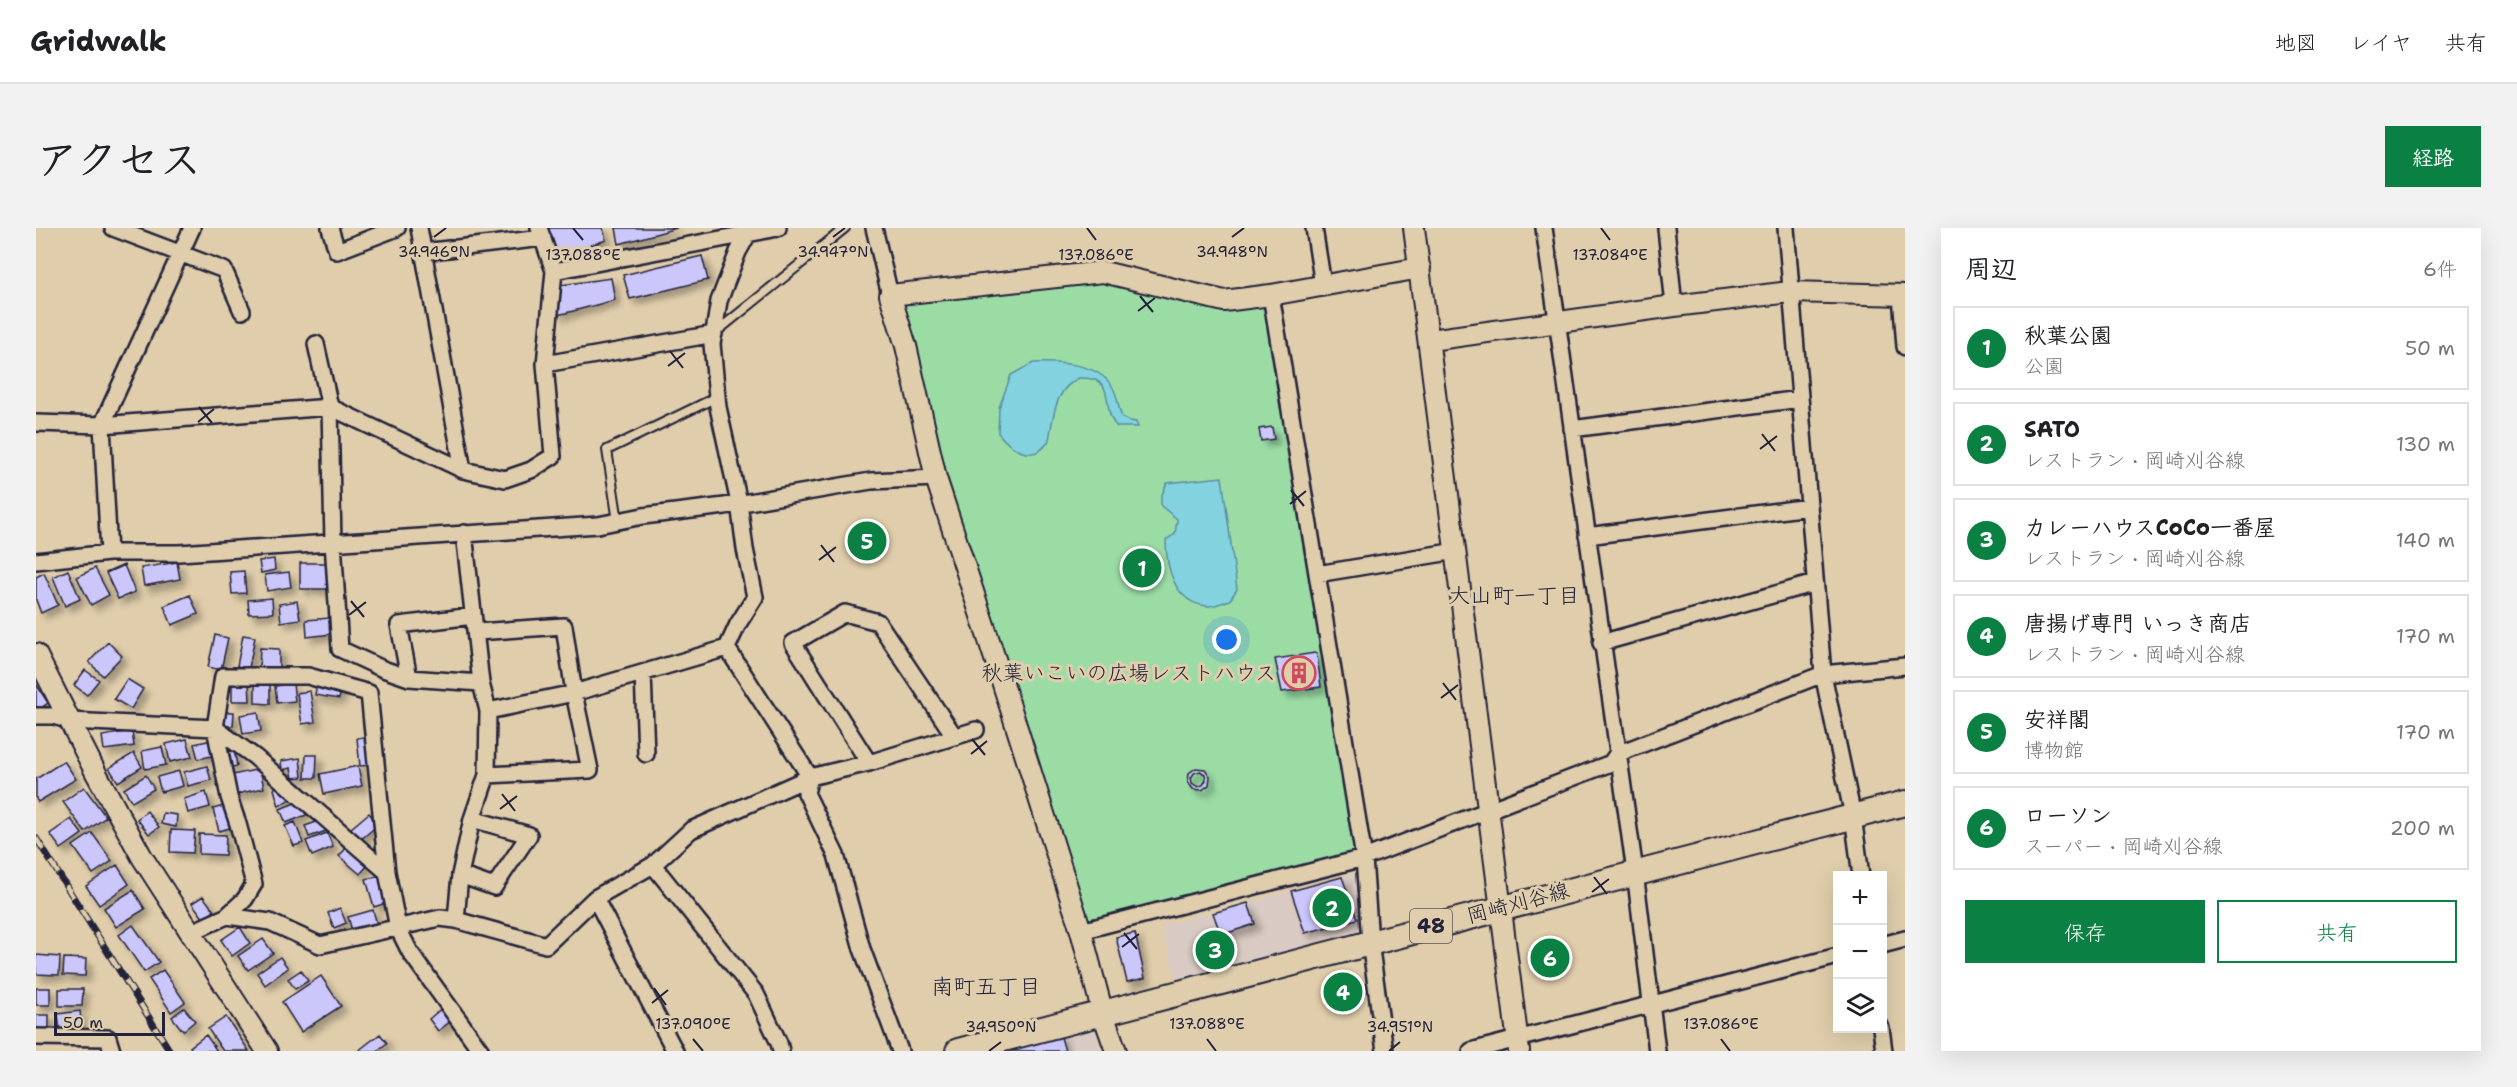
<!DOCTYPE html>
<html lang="ja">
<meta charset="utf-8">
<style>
body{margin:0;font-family:"Shantell Sans","Klee One",sans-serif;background:#f2f2f2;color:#202124}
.controls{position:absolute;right:18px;bottom:18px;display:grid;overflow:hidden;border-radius:0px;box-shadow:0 6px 24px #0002}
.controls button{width:54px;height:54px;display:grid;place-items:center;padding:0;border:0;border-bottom:2px solid #e0e0e0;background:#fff;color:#202124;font:30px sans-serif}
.scale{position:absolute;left:18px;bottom:15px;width:111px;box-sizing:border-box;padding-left:6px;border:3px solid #22223b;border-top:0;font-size:16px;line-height:21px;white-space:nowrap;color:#22223b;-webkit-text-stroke:4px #dfcdab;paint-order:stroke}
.you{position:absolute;left:1191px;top:412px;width:21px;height:21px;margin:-15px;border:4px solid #fff;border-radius:50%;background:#1a73e8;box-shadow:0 0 0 9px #1a73e833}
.badge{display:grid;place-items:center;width:39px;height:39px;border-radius:50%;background:#0b8043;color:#fff;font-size:20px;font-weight:700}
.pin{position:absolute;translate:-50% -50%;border:3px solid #fff;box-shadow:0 2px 6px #0006}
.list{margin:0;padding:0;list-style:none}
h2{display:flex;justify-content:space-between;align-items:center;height:78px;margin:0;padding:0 24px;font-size:26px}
h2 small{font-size:20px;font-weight:400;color:#757577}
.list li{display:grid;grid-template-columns:39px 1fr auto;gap:18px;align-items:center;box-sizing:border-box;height:84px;margin:0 12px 12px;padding:0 12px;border:2px solid #e0e0e0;border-radius:0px}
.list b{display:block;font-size:22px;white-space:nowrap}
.list p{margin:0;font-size:20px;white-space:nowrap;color:#757577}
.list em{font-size:20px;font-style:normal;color:#757577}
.actions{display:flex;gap:12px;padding:18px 24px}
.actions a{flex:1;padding:14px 0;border:2px solid #0b8043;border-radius:0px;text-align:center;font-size:21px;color:#0b8043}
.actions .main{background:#0b8043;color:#fff}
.icon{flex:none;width:33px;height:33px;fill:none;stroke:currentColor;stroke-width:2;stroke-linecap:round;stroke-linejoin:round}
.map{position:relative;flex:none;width:1869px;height:823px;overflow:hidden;border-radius:0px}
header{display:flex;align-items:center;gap:36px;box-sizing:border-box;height:84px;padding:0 30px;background:#fff;border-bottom:2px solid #e0e0e0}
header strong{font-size:28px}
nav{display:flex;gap:33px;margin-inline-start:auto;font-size:21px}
.intro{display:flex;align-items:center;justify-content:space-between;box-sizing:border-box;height:144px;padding:0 36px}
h1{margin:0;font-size:42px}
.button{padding:15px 27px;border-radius:0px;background:#0b8043;color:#fff;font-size:21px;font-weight:700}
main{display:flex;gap:36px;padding:0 36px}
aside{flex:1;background:#fff;border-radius:0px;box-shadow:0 6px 24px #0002}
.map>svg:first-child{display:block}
.built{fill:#d9cbc3}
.green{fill:#9bdca5;stroke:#5e7f70;stroke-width:1.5}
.water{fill:#82d2df;stroke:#5c8c9d;stroke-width:1.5}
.building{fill:#ccc7fa;stroke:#22223b;stroke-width:1.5;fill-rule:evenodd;filter:url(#shadow)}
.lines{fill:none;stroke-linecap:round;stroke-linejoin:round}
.service-casing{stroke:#22223b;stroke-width:12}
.minor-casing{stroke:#22223b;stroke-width:20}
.tertiary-casing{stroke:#22223b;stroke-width:24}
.primary-casing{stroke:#22223b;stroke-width:28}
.service{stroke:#dfcdab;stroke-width:8}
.minor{stroke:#dfcdab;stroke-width:15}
.tertiary{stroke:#dfcdab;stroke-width:20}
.primary{stroke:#dfcdab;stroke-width:24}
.rail-casing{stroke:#22223b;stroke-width:7}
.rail{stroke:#dfcdab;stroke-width:4.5;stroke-dasharray:14;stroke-linecap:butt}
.ticks{fill:none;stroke:#22223b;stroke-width:2}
.labels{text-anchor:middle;stroke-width:6;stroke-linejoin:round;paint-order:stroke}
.shield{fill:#dfcdab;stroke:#5b555d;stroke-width:1.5}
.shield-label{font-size:20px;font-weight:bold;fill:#22223b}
.poi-label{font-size:21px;fill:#22223b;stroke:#dfcdab;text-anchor:end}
.street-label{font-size:21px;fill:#22223b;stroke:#dfcdab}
.neighbourhood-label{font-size:22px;fill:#22223b;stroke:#dfcdab}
.ticks-label{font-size:15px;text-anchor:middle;fill:#22223b;stroke:#dfcdab;stroke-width:6;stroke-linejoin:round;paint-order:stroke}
</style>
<header>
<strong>Gridwalk</strong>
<nav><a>地図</a><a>レイヤ</a><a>共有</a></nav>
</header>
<div class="intro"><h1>アクセス</h1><a class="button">経路</a></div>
<main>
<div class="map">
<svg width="1869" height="823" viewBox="0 0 1869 823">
<defs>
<filter id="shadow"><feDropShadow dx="5.5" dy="5.5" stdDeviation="3" flood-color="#0004"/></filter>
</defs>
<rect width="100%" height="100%" fill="#dfcdab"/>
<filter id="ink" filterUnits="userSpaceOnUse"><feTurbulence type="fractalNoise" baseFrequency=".0167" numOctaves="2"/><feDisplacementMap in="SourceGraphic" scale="12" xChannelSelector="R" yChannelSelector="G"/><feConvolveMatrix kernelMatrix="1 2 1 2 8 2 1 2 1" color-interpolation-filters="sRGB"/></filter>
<g filter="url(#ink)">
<path class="built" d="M1317,646L1330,701L1142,756L1125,698Z
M1059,801L1065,823H1029L1024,806Z"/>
<path class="green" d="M1067,51L1225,75L1231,80L1320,620L1315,627L1051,696L964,429L911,252L904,244L866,78L868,72Z"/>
<path class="water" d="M997,135C1023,134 1065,134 1078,162C1082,170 1082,180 1086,189L1093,193L1100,194L1102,199H1081C1063,181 1084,148 1043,150C1022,160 1019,179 1015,200C1014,205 1014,210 1012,214C997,237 974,220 962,205L963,180L975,147Z
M1186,249L1201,361L1194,372C1187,374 1178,379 1171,378C1138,375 1130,339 1130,312L1139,306L1141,291L1125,278V269L1131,255Z"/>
<path class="building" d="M511,0H567L570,12L514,31Z
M580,0H641L583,16Z
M666,28L672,52L594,71L587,47Z
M575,50L579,72L522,87L518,58Z
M1236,199L1238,211L1225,213L1223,201Z
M238,331L239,342L225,345L223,333Z
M141,334L144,351L108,358L105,340Z
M264,335H292V361H264Z
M88,337L99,364L82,371L70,345Z
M59,340L73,367L55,377L41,349Z
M32,342L44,371L29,378L17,349Z
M208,343L210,365L196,366L194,344Z
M253,344L255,359L231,363L229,347Z
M8,345L22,377L5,385L0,372V349Z
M154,367L162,386L136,397L128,378Z
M236,370L237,385L213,386L212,372Z
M261,373L264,391L245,394L243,376Z
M294,390L295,406L271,409L270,392Z
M179,407L192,410L185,442L172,439Z
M207,407L219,409L213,440L201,438Z
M72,414L86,428L67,448L53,434Z
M224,420L243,421V441H223Z
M1279,425L1281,426L1285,459L1246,464L1239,431Z
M49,442L63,452L51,467L38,457Z
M91,451L107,461L95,481L78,471Z
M196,454H213L214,473H196Z
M281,455L306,460L303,471L279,467Z
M0,456L12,475L0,483Z
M257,456L259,473L241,475L239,458Z
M219,457H234V476L219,475Z
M274,463L279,494L266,496L261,465Z
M185,484H198L197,498H184Z
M222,484L225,503L207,506L204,487Z
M96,503L98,518L68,522L66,508Z
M333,508L336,537L324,538L321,510Z
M151,511L156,529L134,534L130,516Z
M176,512L180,527L162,531L158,516Z
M126,519L130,537L109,541L106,523Z
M198,521L201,538L191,540L188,522Z
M98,525L106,539L82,554L73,540Z
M270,527H281L280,550H269Z
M264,530L266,549L257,550L255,540L246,542L245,533Z
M28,533L40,551L2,574L0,571V551Z
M171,538L175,552L152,558L148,544Z
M322,538L326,558L288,566L284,546Z
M1160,540L1169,541L1174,548L1173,557L1166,562L1157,561L1152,554L1153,545ZM1164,543L1169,546L1170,552L1167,557L1162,559L1156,555L1155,550L1158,545Z
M224,541L228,560L196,567L192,548Z
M143,543L147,558L125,564L121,549Z
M110,547L118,561L96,574L88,561Z
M242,555L257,569L243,578L238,561Z
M48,559L70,589L49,604L27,574Z
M170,564L174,579L152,585L148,571Z
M264,573L270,587L250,595L244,581Z
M191,577L197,599L183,603L177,581Z
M111,583L123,599L113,606L101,591Z
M127,585L141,587L140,599L125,596Z
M333,585L342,597L324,612L314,601Z
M35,591L46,606L25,621L14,606Z
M286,592L290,603L273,609L269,598Z
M259,594L267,615L258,618L249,598Z
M135,602L159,603L157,625L134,624Z
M56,605L76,633L57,646L37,618Z
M291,605L297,619L276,628L270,613Z
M163,606L190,607L189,627L163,626Z
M313,617L333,636L324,646L303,628Z
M81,637L93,656L63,677L50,658Z
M346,647L353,674L338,679L330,651Z
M1306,649L1321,691L1269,705L1255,663Z
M97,662L109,681L80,699L68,680Z
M167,668L178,683L168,691L156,675Z
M1212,675L1219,696L1185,707L1177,685Z
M304,680L310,695L298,700L292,685Z
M337,682L342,700L317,706L312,689Z
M97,697L123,734L108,744L83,707Z
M204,699L214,715L196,728L185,712Z
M1176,701L1179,722L1184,730L1171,733L1162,707Z
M1099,705L1109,750L1091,754L1080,709Z
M227,711L237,725L212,742L202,728Z
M0,727L24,729L23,747L0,746Z
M244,729L252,740L229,757L221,745Z
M28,730L50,731L49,748L27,747Z
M127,742L149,774L135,784L113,751Z
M265,742L272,753L259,761L252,751Z
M285,748L305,778L265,804L246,774Z
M0,760H14V777H0Z
M23,761H47L46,778H23Z
M407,779L416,792L402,803L393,791Z
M148,780L159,793L147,803L136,789Z
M44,783L46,801L24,803L22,786Z
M0,787H13V804H0Z
M190,789L213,823H187L172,801Z
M344,806L351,815L341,823H322Z
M1024,806L1029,823H971Z
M170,807L181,823H157L154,819Z"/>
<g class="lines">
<defs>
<path id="service" d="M680,104L809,0
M582,293L571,222L681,169"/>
<path id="minor" d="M77,0L188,42L206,83
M294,0L301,23L361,0
M383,0L427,242
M503,0L518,43L742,0
M838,0L854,67
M1278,0L1287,57
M1508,0L1599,644L1621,823
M1630,0L1638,78
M1750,0L1787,446L1817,588L1825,648
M712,6L702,24L683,73L676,116L682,179L703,275L709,321L719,369L702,396L691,420L774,549L770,565L800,627L826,721L864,823
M387,24L507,10
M518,43L509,136L678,106
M1235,67L1328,630L1334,714L1349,823
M1865,67L1869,119
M280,116L294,179L297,314L304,421L347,441L373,450L445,455
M0,195L66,197L156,0
M1536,201L1764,171
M428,305L445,455L452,483L538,465L691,420
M1551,308L1773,279
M73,325L66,197L294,179L427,242L469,251L495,242L517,228L509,136
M0,333L73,325H143L562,297L607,288L689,278L835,253L900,250
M1281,346L1420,323
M441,404L528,398L538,465L554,542L451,547
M1565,415L1779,355
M607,445L610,526
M373,450L363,397L437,388
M0,488H18L34,493L179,500L219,529L351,644L362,700L374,724L445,823
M833,535L757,415L809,385L842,394L919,509
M617,637L720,766L743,815L745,823
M424,647L458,659L493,607L436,591
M559,670L639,823
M191,688L209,671L218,656L202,596L193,569L179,500L187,448H272L333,465L351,644
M420,692L510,717L559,670L617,637L655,602L774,549L833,535L940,502
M1045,703L1328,630L1575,535L1581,526L1787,446L1869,438
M156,704L191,688L234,694L284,717L404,690L420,692L424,647L436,591L451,547L452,483
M1846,717L1869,711
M1845,800L1848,823
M0,809L72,810L76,823
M1435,823L1802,728"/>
<path id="tertiary" d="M1378,0L1483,823
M1394,112L1638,78L1754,64L1869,67
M0,426L60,545L106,629L231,823
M1080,823L1067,786L1045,703L961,437L900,250L870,118L854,67L1067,44L1188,73L1235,67L1384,40"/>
<path id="primary" d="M922,823L1869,575"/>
</defs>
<use href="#service" class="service-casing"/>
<use href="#minor" class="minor-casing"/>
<use href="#tertiary" class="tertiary-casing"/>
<use href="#primary" class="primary-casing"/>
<use href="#service" class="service"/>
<use href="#minor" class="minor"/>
<use href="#tertiary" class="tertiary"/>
<use href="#primary" class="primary"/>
<defs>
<path id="rail" d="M0,610L134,823"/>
</defs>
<use href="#rail" class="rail-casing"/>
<use href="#rail" class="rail"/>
</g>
</g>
<path class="ticks" d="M537,0L547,12M1051,0L1060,12M1565,0L1574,12M398,9L410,0M797,9L809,0M1196,9L1208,0M1104,68L1117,84M1102,83L1119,70M634,123L647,140M632,138L649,125M163,179L176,195M162,194L178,181M1726,206L1739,223M1724,221L1741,208M1255,262L1268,278M1254,276L1270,263M785,317L798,334M783,332L800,319M315,373L328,389M313,387L330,374M1407,455L1420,472M1405,470L1422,457M936,511L949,527M935,526L951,513M466,566L479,583M464,581L481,568M1558,649L1571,666M1556,664L1573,651M1088,705L1101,721M1086,719L1103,706M618,760L630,777M616,775L632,762M657,811L667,823M1171,811L1180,823M1685,811L1694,823M953,823L965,814M1353,823L1364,814"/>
<defs>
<symbol id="building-ring" viewBox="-11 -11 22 22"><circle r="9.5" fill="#dfcdab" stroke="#d1495b" stroke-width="1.5"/><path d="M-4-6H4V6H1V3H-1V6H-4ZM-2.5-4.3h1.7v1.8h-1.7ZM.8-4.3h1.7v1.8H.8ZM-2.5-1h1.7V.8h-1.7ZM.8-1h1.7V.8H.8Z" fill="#d1495b"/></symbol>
</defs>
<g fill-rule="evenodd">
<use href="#building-ring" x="1244" y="426" width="38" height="38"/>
</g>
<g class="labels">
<rect class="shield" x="1374" y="681" width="42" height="34" rx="4.5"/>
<g class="shield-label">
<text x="1395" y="705">48</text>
</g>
<g class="poi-label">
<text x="1240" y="452">秋葉いこいの広場レストハウス</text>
</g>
<g class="street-label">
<text transform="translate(1482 675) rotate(-15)" y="7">岡崎刈谷線</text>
</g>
<g class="neighbourhood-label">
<text x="1478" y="375">大山町一丁目</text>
<text x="950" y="766">南町五丁目</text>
</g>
</g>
<g class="ticks-label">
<text x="398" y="29">34.946°N</text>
<text x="797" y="29">34.947°N</text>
<text x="1196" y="29">34.948°N</text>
<text x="547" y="32">137.088°E</text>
<text x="1060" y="32">137.086°E</text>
<text x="1574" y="32">137.084°E</text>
<text x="657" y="801">137.090°E</text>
<text x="1171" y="801">137.088°E</text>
<text x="1685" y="801">137.086°E</text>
<text x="965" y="804">34.950°N</text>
<text x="1364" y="804">34.951°N</text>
</g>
</svg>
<div class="controls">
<button>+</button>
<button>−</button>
<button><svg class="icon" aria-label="layers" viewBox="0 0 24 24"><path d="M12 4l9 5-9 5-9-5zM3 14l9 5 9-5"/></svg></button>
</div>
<div class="scale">50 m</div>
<div class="you"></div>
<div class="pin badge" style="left:1106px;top:340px">1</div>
<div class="pin badge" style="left:1296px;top:680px">2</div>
<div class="pin badge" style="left:1179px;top:722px">3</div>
<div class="pin badge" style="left:1307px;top:764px">4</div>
<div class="pin badge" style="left:831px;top:313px">5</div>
<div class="pin badge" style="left:1514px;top:730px">6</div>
</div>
<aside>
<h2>周辺<small>6件</small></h2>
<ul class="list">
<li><span class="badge">1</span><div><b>秋葉公園</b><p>公園</p></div><em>50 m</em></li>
<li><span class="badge">2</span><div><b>SATO</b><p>レストラン · 岡崎刈谷線</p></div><em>130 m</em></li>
<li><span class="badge">3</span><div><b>カレーハウスCoCo一番屋</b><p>レストラン · 岡崎刈谷線</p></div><em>140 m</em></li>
<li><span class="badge">4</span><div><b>唐揚げ専門 いっき商店</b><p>レストラン · 岡崎刈谷線</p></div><em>170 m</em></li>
<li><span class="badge">5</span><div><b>安祥閣</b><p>博物館</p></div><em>170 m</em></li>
<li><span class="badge">6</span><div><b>ローソン</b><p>スーパー · 岡崎刈谷線</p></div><em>200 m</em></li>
</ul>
<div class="actions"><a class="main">保存</a><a>共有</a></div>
</aside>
</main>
